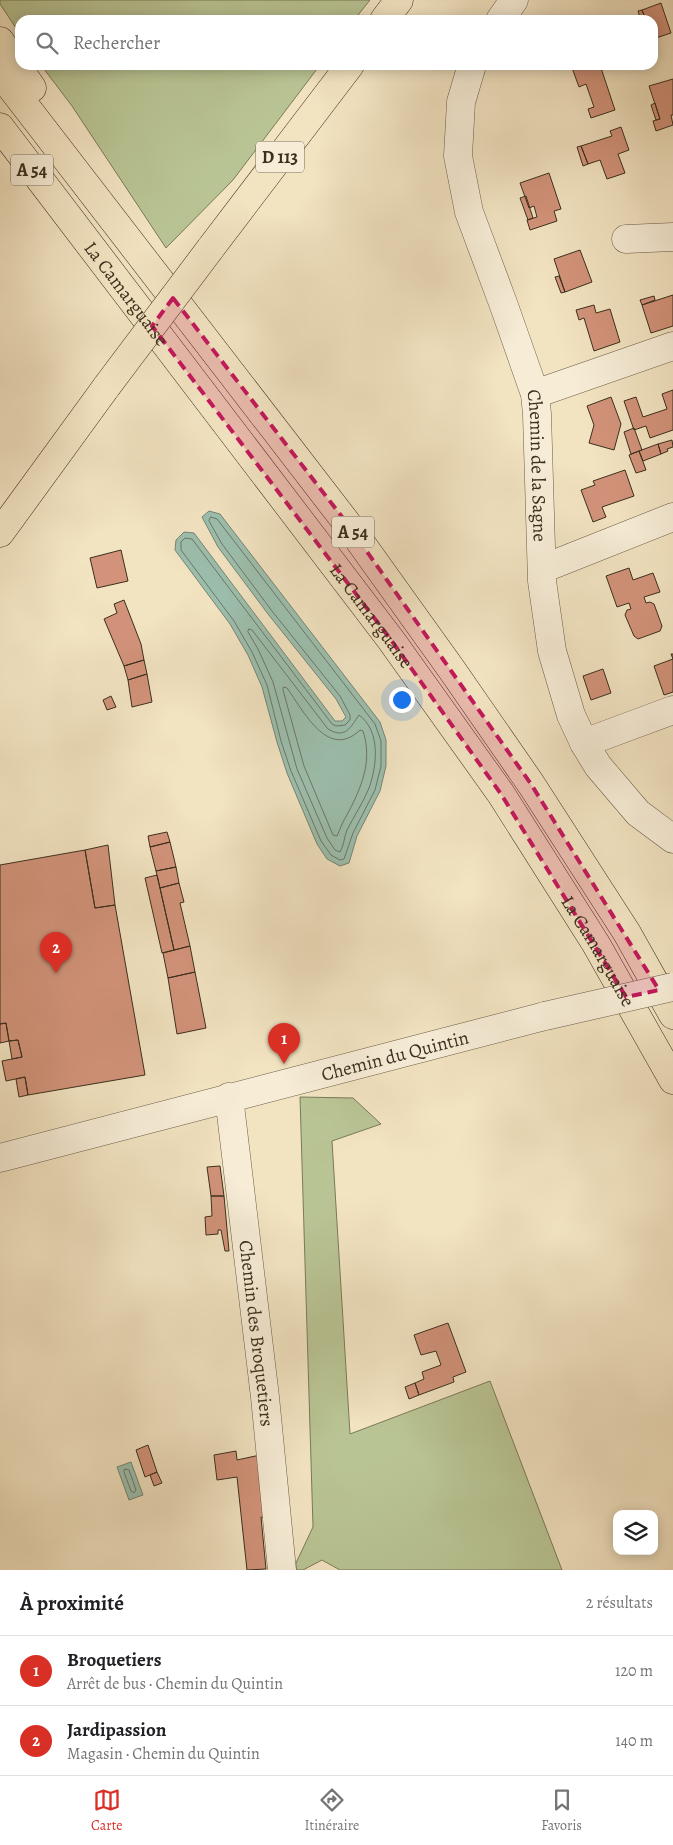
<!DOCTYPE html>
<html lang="fr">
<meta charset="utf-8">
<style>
body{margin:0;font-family:Alegreya,serif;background:#f6f6f6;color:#202124}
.controls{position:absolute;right:15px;bottom:15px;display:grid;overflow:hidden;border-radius:10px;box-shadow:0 2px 12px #0003}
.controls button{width:45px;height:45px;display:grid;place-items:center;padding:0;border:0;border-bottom:1px solid #e0e0e0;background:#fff;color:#202124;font:25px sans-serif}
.you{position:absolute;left:401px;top:699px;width:18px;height:18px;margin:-12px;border:4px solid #fff;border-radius:50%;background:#1a73e8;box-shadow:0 0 0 8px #1a73e833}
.badge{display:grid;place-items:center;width:32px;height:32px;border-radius:50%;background:#d93025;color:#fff;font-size:16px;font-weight:700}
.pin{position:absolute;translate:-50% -41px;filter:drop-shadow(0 1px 2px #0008)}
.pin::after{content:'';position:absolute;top:26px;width:18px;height:15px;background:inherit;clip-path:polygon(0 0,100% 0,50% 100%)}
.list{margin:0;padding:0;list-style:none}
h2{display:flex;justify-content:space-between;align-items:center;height:65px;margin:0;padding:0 20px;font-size:21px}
h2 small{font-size:16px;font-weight:400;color:#757577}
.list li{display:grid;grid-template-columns:32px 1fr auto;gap:15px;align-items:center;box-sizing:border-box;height:70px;padding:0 20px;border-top:1px solid #e0e0e0}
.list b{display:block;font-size:19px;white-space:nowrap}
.list p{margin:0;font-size:16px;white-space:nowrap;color:#757577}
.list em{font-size:16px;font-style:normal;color:#757577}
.icon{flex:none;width:28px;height:28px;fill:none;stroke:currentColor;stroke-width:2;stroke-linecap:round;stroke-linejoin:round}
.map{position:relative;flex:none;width:673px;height:1570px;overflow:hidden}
.search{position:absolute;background:#fff;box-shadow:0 2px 12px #0003;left:15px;right:15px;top:15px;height:55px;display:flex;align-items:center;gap:12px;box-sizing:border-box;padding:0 18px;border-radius:15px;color:#757577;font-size:19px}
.sheet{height:205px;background:#fff}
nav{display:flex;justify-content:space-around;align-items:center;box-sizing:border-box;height:70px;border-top:1px solid #e0e0e0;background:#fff;font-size:14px;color:#757577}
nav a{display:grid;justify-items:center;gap:2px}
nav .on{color:#d93025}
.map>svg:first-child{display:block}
.green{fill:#b9c494;stroke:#7a7a59}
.water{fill:#9cbfae;stroke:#758574}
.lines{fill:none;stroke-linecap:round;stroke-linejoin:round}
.shore{stroke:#6c7766;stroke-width:1}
.building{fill:#d2937a;stroke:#3b2f1e}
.minor-casing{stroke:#695c47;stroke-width:29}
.major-casing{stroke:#3b2f1e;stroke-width:29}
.highway-casing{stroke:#3b2f1e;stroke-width:29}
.minor{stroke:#f7edd7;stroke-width:28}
.major{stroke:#f2e3c1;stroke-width:28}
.highway{stroke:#f2e3c1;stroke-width:28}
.minor-bridge-casing{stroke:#695c47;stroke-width:29;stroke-linecap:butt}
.major-bridge-casing{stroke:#3b2f1e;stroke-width:29;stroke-linecap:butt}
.minor-bridge{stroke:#f7edd7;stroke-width:28}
.major-bridge{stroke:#f2e3c1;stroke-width:28}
.marked{fill:#c2185b;fill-opacity:0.2;stroke:#c2185b;stroke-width:4;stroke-dasharray:10 6;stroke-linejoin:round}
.labels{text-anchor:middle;stroke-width:4;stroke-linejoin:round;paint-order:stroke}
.shield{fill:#f7edd7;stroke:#736856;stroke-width:1}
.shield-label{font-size:18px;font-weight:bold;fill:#3b2f1e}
.street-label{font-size:19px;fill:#3b2f1e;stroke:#f7edd7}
</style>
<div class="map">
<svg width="673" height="1570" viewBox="0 0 673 1570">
<rect width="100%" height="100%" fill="#f2e3c1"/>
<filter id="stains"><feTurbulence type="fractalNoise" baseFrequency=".004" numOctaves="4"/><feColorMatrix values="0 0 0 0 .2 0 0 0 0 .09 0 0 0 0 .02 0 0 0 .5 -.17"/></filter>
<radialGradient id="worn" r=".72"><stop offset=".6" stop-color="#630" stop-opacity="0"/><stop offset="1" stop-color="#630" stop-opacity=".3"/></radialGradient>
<path class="green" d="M0,0H370L354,20H20V34L0,4Z
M41,65H320L233,180L166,248L72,106Z
M300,1097L353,1098L381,1124L332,1141L350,1434L490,1381L562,1570H340L322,1560L303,1570H296V1563L313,1527Z"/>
<path class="water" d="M209,511L220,514L380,722L386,740V766L380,791L357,836L349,863L340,866L327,859L317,844L287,773L277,742L262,687L248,655L230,624L175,550L176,540L184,532L194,533L335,721H342L346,717L336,699L268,614L218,547L202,517Z
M131,1462L143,1495L129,1500L117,1467Z"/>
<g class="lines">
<path class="shore" d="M211,517L217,519L375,724L381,741V766L375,790L353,833L344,859L340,860L331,855L321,841L291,771L281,741L267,685L252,652L234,621L181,550V542L185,538L192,539L332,724L336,726L345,725L350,720V715L340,696L272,611L222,544L209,521Z
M249,629L252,630L328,729C346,740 351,726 359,715C381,731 377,766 369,788C363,803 354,816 347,830C344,837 344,846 340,852L335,850L327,838L297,769L273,682L258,649L248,632Z
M284,687L287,688C303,710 328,761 360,730L363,731C373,762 361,788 347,815C343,821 340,829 337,836L333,835L304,766L283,690Z
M125,1469L129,1470L136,1490L134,1493L131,1491L124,1472Z"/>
</g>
<path class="building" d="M661,3L671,33L653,39V20H646L642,10Z
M642,10L646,20H633L640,18L638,11Z
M571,65H600L615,110L591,118L588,109L594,107L586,84L579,87Z
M673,79V115H671L673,125L656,131L653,121L660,119L649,86Z
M655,103L660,119L656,120L651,105Z
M621,127L629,150L618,154L625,173L607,179L600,160L588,164L581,146L612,136L610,131Z
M581,146L588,164L583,166L577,147Z
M549,173L561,209L554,211L557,221L530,230L527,220L537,217L534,206L529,208L520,183Z
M526,196L533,218L528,220L520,198Z
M580,250L592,282L565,292L554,259Z
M559,276L565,292L561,293L555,277Z
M673,295V326L651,333L642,305Z
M654,296L655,300L642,305L640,300Z
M594,305L596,313L610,309L620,342L594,351L584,318L579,320L576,310Z
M673,390V430L650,438L646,426L634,430L624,401L636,397L643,417L667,409L662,394Z
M611,397L621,424L614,450L589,443L594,425L587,406Z
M634,428L642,450L631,454L624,432Z
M672,440L673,447L667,449L668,451L661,454L658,444Z
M658,444L661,454L643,461L639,451Z
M639,451L646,470L636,473L629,455Z
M625,470L634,496L602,507L606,517L593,522L581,490L595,485L593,481Z
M121,550L128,581L97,588L90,558Z
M629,568L633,580L653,573L660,592L644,597L646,603L650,602L654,604L662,626L660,631L638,639L634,636L625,615L627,610L631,609L629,603L617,607L606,576Z
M124,600L141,644L144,660L124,666L104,619L117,613L114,604Z
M671,654H673V692L664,695L654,666L673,659Z
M144,660L147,674L128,680L124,666Z
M603,669L611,693L591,700L583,676Z
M147,674L152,702L132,707L128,680Z
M111,696L116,707L107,710L103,700Z
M167,832L170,842L150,847L148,836Z
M170,842L176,867L156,871L150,847Z
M108,845L115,905L95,908L85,850Z
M85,850L95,908L115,905L145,1075L28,1095L25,1077L6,1081L2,1061L22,1057L18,1040L9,1041L6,1023L0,1024V865Z
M176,867L179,883L160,888L156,871Z
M157,875L174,950L162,953L145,878Z
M179,883L184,902L180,903L190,946L174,950L160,888Z
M190,946L195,972L168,978L163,953Z
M195,972L206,1028L177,1034L168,978Z
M6,1023L9,1041L0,1043V1024Z
M18,1040L22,1057L12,1059L9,1041Z
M25,1077L28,1095L19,1097L16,1079Z
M220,1166L224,1196H211L207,1167Z
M211,1196H224L229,1251H225L221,1230H218V1234L206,1235L205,1217L212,1216Z
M448,1323L466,1372L453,1377L454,1382L419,1395L415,1383L424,1379L422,1372L441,1365L436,1351L421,1355L414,1335Z
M415,1383L419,1395L409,1399L405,1387Z
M148,1445L157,1472L145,1477L136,1450Z
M236,1451L237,1460L260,1455L269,1519L261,1517L266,1569L247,1570L237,1477L217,1480L214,1455Z
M157,1472L162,1483L154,1486L150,1475Z"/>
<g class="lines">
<defs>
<g id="minor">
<path d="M500,20L514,0"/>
<path id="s1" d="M472,65L461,102L458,156L469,212L503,303L535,394L537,414L542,581L552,651L571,715L584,743L598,766L638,813L673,839"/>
<path d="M626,239L673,237"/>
<path d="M535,394L673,346"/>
<path d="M542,569L673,517"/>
<path d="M584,743L673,710"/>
<path id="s2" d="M229,1097L265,1397L282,1570"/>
<path id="s3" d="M0,1158L545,1016"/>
</g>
<path id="major" d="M384,20L399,0
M210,249L350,65
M0,533L107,386"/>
<g id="highway">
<path d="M0,41L32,88"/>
<path d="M0,73L346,522L452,670L531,784L627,933L673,1015"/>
<path id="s4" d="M0,127L391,640L501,794L596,944L673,1080"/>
</g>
</defs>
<use href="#minor" class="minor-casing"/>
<use href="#major" class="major-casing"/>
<use href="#highway" class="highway-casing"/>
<use href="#minor" class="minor"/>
<use href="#major" class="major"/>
<use href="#highway" class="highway"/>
<defs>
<path id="minor-bridge" d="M545,1016L673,987"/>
<path id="major-bridge" d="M107,386L210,249"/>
</defs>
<use href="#minor-bridge" class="minor-bridge-casing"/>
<use href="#major-bridge" class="major-bridge-casing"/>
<use href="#minor-bridge" class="minor-bridge"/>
<use href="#major-bridge" class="major-bridge"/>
</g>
<path class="marked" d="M173,298L346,522L531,784L659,990L626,997L501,794L391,640L152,326Z"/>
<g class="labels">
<g class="shield">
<rect x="256" y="141.5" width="48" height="31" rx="4"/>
<rect x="11" y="154.5" width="42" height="31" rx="4"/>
<rect x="332" y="516.5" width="42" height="31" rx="4"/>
</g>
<g class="shield-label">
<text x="280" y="163">D 113</text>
<text x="32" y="176">A 54</text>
<text x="353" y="538">A 54</text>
</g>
<g class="street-label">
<text dy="7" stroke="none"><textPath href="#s4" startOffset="209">La Camarguaise</textPath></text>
<text dy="7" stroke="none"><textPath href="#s1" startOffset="415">Chemin de la Sagne</textPath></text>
<text dy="7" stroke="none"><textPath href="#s4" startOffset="614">La Camarguaise</textPath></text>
<text dy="7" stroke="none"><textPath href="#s4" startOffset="1019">La Camarguaise</textPath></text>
<text dy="7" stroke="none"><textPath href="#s3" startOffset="408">Chemin du Quintin</textPath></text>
<text dy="7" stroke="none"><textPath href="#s2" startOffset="238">Chemin des Broquetiers</textPath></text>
</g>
</g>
<rect width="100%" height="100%" filter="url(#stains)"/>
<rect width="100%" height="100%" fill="url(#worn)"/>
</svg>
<div class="controls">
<button><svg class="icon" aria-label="layers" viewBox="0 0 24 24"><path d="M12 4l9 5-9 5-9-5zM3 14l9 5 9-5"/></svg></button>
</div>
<div class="you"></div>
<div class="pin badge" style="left:284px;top:1064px">1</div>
<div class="pin badge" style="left:56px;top:973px">2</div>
<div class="search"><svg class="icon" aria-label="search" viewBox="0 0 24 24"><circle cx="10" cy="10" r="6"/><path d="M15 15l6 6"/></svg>Rechercher</div>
</div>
<section class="sheet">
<h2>À proximité<small>2 résultats</small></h2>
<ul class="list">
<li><span class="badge">1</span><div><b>Broquetiers</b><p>Arrêt de bus · Chemin du Quintin</p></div><em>120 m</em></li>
<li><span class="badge">2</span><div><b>Jardipassion</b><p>Magasin · Chemin du Quintin</p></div><em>140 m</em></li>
</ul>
</section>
<nav>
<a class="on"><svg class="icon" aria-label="map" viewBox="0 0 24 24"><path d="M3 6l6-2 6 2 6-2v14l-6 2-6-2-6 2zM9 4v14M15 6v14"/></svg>Carte</a>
<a><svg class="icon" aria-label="directions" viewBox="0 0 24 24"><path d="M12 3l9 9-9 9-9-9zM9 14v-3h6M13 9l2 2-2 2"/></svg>Itinéraire</a>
<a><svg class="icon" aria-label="saved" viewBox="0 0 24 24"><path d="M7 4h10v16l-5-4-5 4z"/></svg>Favoris</a>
</nav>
